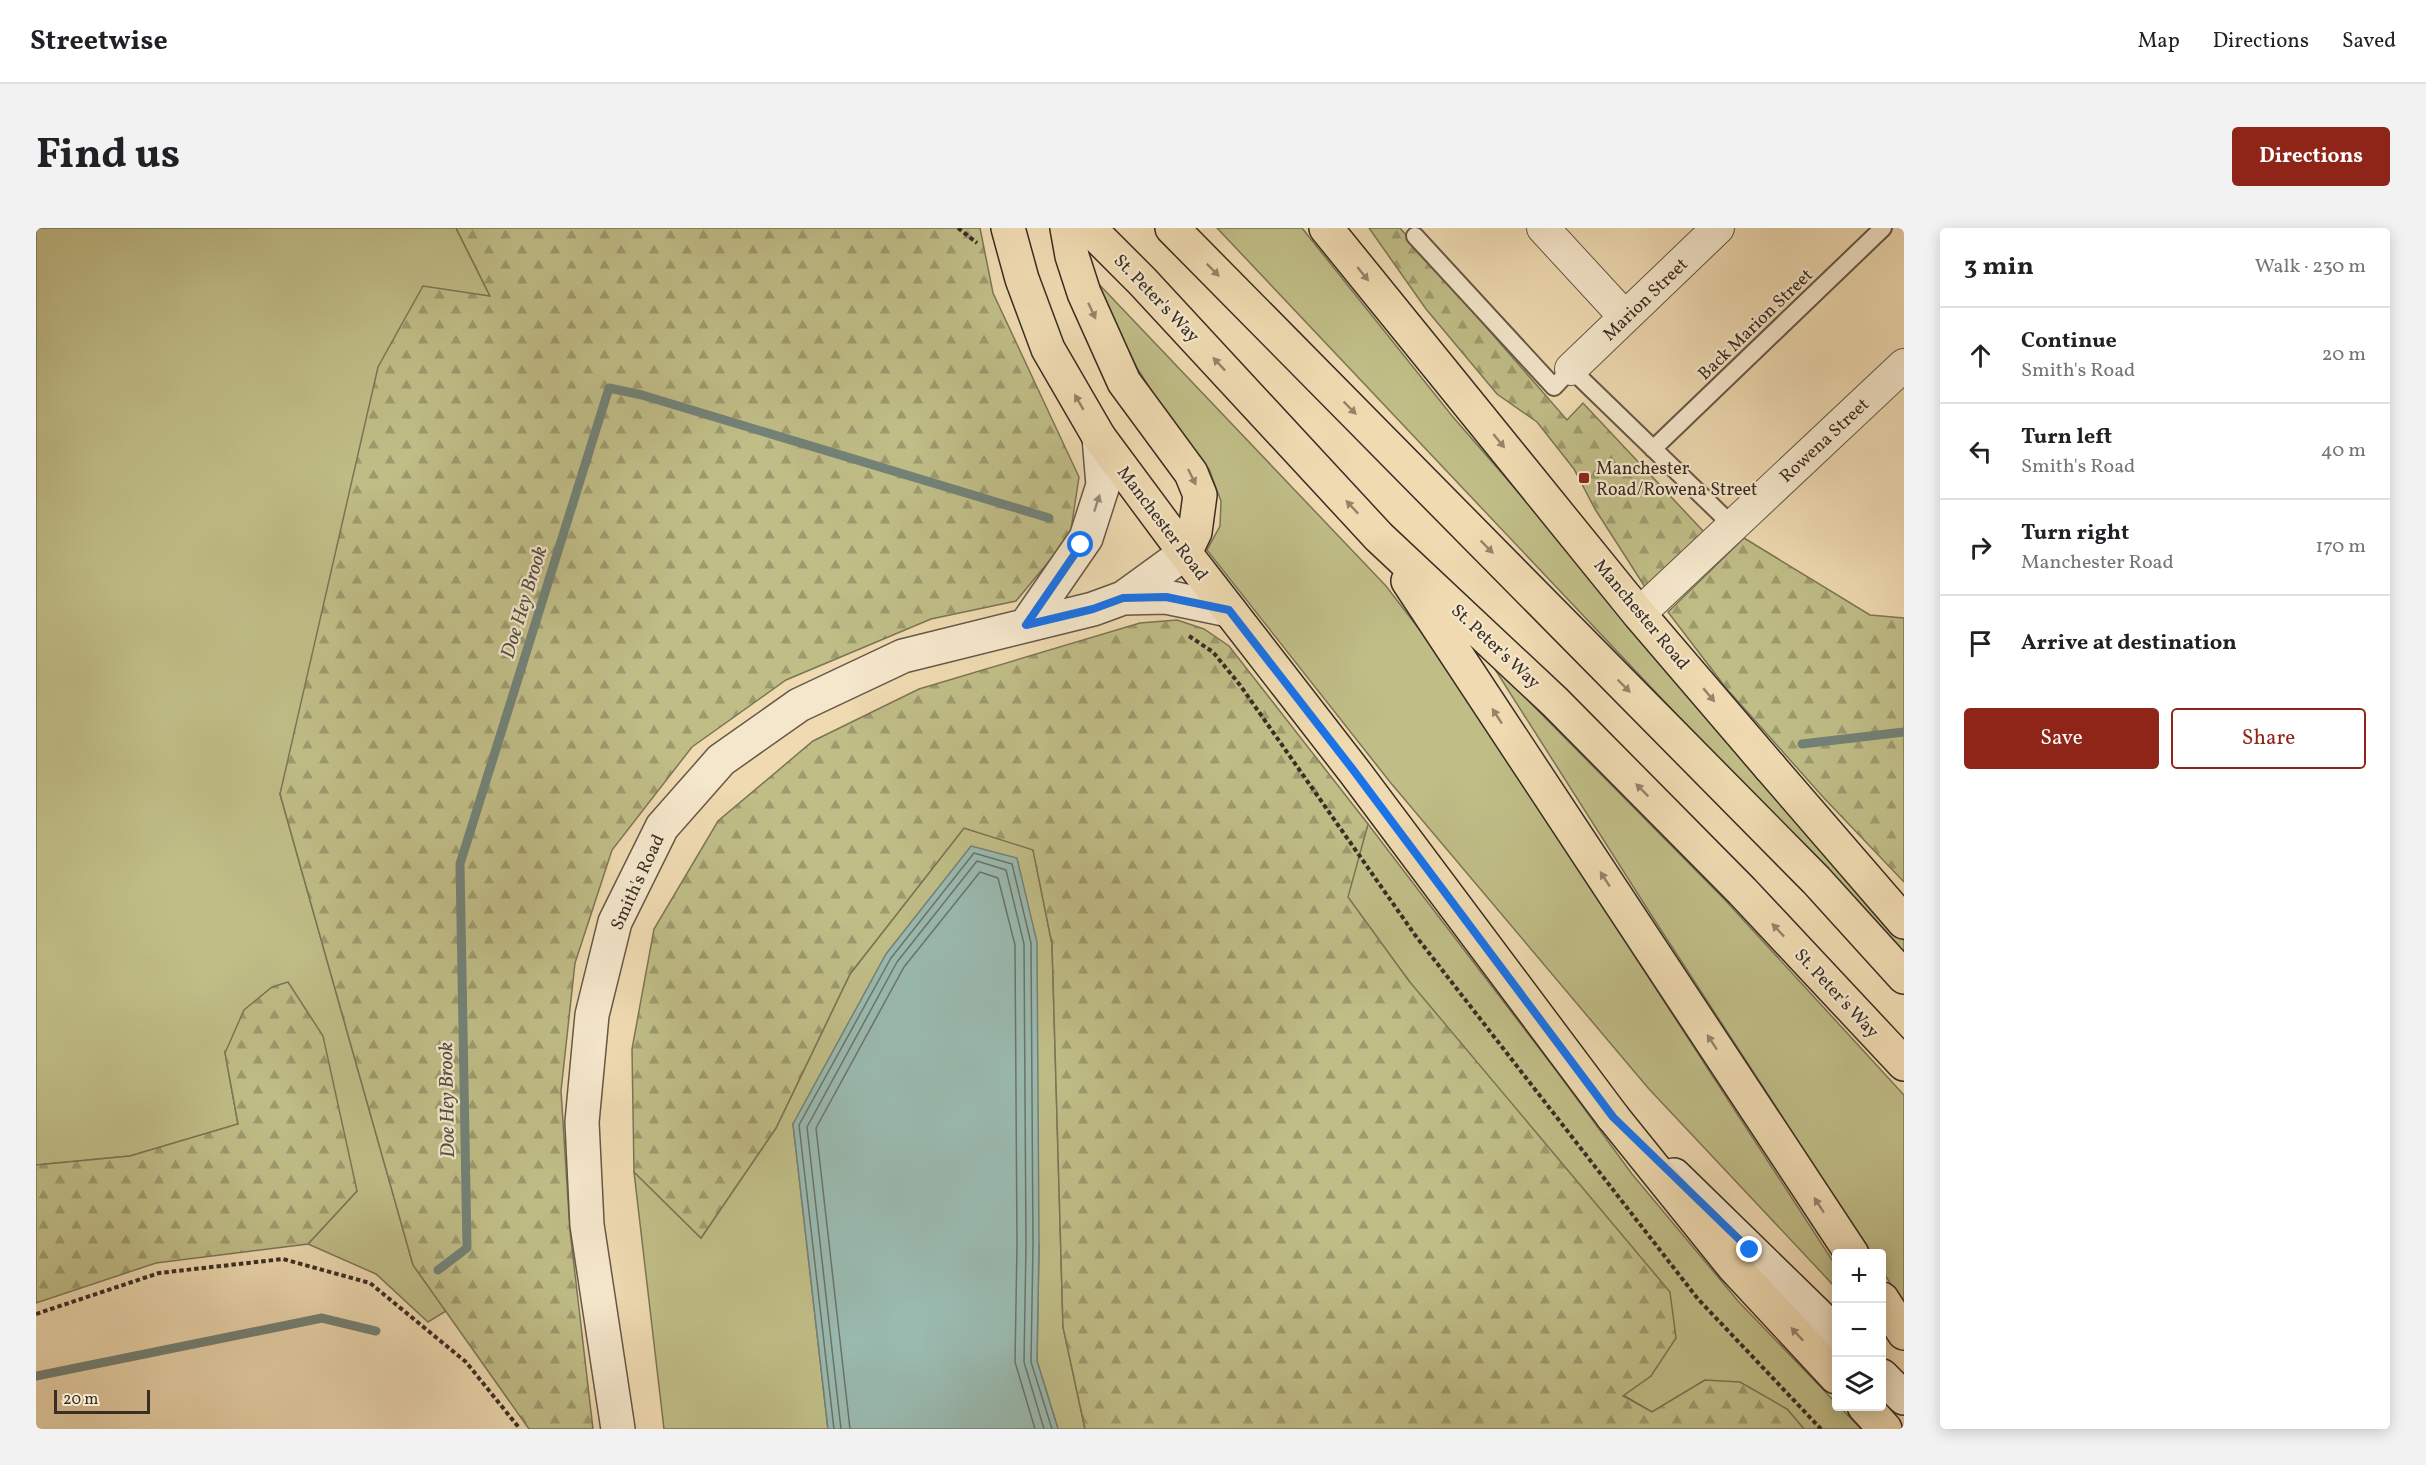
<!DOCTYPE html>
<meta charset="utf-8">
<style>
body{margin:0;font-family:Vollkorn,serif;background:#f2f2f2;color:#202124}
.controls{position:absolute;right:18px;bottom:18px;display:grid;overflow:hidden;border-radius:6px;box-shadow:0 3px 15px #0003}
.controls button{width:54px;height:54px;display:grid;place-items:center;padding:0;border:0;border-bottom:2px solid #e0e0e0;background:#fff;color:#202124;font:30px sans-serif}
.scale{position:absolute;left:18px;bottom:15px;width:96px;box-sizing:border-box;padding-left:6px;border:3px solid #392d24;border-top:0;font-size:16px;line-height:21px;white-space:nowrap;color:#392d24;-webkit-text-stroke:4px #f5e7cc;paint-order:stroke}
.stop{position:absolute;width:18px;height:18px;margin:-14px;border:4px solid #1a73e8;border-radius:50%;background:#fff}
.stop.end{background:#1a73e8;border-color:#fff;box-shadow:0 2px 6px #0008}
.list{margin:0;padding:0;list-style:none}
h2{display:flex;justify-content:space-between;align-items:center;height:78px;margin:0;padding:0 24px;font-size:26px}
h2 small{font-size:20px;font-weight:400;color:#757577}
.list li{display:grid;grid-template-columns:39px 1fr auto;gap:18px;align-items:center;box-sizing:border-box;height:96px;padding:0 24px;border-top:2px solid #e0e0e0}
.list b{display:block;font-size:22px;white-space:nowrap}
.list p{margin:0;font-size:20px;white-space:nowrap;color:#757577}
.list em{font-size:20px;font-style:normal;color:#757577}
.actions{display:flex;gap:12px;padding:18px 24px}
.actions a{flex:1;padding:14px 0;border:2px solid #8f2418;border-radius:6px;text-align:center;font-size:21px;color:#8f2418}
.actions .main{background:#8f2418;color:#fff}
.icon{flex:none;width:33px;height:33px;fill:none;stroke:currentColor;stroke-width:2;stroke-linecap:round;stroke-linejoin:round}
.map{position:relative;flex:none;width:1868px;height:1201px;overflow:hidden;border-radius:6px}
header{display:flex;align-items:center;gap:36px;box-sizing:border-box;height:84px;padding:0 30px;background:#fff;border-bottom:2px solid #e0e0e0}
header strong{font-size:28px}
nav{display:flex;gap:33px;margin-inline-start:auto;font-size:21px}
.intro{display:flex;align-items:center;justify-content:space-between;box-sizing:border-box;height:144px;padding:0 36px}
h1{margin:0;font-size:42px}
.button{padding:15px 27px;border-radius:6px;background:#8f2418;color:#fff;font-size:21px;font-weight:700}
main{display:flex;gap:36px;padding:0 36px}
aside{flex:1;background:#fff;border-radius:6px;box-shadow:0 3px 15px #0003}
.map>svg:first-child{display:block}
.green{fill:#c0bd87;stroke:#7c7556;stroke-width:1.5}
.forest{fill:url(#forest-firs);stroke:#7c7556;stroke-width:1.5}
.water{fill:#9abab0;stroke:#738278;stroke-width:1.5}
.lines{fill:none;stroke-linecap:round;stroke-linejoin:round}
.shore{stroke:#6a746a;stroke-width:1.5}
.stream{stroke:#738278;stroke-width:9}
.service-casing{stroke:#665847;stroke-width:20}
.minor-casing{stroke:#665847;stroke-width:34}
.tertiary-casing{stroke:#665847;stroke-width:36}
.secondary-casing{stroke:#392d24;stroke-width:36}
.primary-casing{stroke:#392d24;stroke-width:36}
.trunk-casing{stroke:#392d24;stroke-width:36}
.path{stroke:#392d24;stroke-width:4;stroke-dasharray:4.5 3;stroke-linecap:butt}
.service{stroke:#f5e7cc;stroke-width:16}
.minor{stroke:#f5e7cc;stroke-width:32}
.tertiary{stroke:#f5e7cc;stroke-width:33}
.secondary{stroke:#f5e7cc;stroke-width:33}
.primary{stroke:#efdab1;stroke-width:33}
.trunk{stroke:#efdab1;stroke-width:33}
.oneway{fill:#94846a}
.oneway2{fill:#978a78}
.route{stroke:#1a73e8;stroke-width:8}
.poi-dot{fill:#8f2418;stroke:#f5e7cc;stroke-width:2}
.labels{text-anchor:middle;stroke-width:4.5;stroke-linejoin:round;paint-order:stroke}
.street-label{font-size:18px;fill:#392d24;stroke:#f5e7cc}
.poi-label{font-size:18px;fill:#392d24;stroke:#f5e7cc;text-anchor:start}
.water-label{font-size:20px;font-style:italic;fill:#515047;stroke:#f5e7cc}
</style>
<header>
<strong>Streetwise</strong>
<nav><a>Map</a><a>Directions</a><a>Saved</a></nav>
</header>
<div class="intro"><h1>Find us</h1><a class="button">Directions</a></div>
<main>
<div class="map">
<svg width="1868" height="1201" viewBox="0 0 1868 1201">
<defs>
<pattern id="forest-firs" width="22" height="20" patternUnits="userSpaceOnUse" patternTransform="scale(1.5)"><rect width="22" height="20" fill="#c0bd87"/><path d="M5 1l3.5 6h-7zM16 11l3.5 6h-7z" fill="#9d9a6e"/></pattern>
</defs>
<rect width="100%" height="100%" fill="#efdab1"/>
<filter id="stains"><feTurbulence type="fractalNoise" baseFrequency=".00333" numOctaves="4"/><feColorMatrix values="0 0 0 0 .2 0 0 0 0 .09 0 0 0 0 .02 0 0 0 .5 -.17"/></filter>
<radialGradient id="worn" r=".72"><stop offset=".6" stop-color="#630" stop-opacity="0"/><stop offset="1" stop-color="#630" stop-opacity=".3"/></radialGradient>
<path class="green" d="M0,0H420L454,68L244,566L377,1037L410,1083L392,1094L340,1046L272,1016L321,963L189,824L202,896L94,928L0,937Z
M1181,0H1266L1417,189L1868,708V727Z
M1058,51L1350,358L1403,427L1800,1038V1060L1613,861L1354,554L1171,322L1184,298L1185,273L1173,241L1138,198L1101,140Z
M1455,435L1689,672L1868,867V1078L1846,1042V1026L1835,1025L1614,685Z
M1332,596L1522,845L1596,946L1702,1073L1800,1175V1178L1804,1179L1825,1201H1768L1751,1181L1669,1152L1616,1184L1587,1167L1615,1148L1373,753L1311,669Z
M928,600L997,621L1016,716L1027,1099L1049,1201H1022L1001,1133L1003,1017L757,896L792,1201H628L598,944L665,1010L740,900L814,746Z"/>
<path class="forest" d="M420,0H944L957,65L1043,249L1034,308L980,373L895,391L750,452L656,519L576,622L539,735L525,863L534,1003L557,1201H493L377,1037L244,566L342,139L387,58L454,68Z
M1333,0H1364L1531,192L1547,175L1668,304L1609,359L1559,281L1538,241L1501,194L1461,166L1390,81Z
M1708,310L1834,387L1868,390V654L1787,569L1690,460L1632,384Z
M1141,392L1168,401L1193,418L1332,596L1312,669L1373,753L1634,1064L1640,1110L1615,1148L1587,1168L1616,1184L1669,1152L1704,1154L1751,1181L1768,1201H1049L1027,1099L1016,716L997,622L928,600L814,746L740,900L665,1010L598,944L596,821L618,701L682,593L777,513L883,461L1104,395Z
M252,754L287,808L321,963L272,1016L120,1035L0,1075V937L94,928L202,896L189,825L208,782L236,759Z"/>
<path class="water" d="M935,618L981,630L1001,714L1003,1017L1001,1133L1022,1201H792L757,896L850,726Z"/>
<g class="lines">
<path class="shore" d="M798,1201L763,897L855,730L938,625L976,636L995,715L997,1017L995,1134L1016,1201
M805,1201L771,899L861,734L941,633L970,642L988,716L990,1016L988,1134L1008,1201
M814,1201L780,900L868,739L944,644L962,650L979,717L981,1016L979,1134L999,1201"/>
<path class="stream" d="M1766,516L1868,504
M402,1042L431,1020L424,636L573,160L606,167L1013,290
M0,1148L286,1090L340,1103"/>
<defs>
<path id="service" d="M1379,8L1518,159L1535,141L1697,298
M1617,221L1847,0"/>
<path id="minor" d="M1507,0L1589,89
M1535,141L1682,0
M1603,386L1868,137"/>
<path id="tertiary" d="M1087,370L1130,369L1193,382
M990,397L1050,310L1067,257L1063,209
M582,1201L551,997L546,894L556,787L579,694L626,599L685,532L763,477L867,428L1057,381L1087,370L1149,325"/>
<path id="secondary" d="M1638,947L1800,1105
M1846,1148L1868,1170"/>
<path id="primary" d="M972,0L986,51L1012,121L1063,209L1149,325L1318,543L1577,889
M1031,0L1036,28L1048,65L1088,154L1155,245L1164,267L1159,304L1149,325
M1290,0L1603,386L1734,539"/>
<path id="trunk" d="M1053,0L1106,53L1343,309L1519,474L1706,663L1868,836
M1136,0L1780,652L1868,749
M1372,353L1816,1026
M1734,539L1868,694
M1577,889L1697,1038L1800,1149
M1846,1071L1868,1105
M1828,1178L1849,1201"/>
</defs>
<use href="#service" class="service-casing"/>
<use href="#minor" class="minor-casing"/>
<use href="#tertiary" class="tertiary-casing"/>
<use href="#secondary" class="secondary-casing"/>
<use href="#primary" class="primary-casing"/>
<use href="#trunk" class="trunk-casing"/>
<path class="path" d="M922,0L941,15
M1153,408L1177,424L1204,457L1379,707L1662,1071L1785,1201
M0,1086L123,1045L247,1031L334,1055L430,1134L484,1201"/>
<use href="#service" class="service"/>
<use href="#minor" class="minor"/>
<use href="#tertiary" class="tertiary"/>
<use href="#secondary" class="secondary"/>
<use href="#primary" class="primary"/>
<use href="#trunk" class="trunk"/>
</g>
<defs><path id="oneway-solid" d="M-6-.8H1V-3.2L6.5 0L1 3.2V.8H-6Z" transform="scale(1.5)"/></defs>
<g class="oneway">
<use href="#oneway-solid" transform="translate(1177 42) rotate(45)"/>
<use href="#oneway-solid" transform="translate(1327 46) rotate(51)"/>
<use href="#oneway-solid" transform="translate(1056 83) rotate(65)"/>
<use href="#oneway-solid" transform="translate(1183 136) rotate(-133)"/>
<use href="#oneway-solid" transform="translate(1043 174) rotate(-120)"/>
<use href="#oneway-solid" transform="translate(1314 180) rotate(45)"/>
<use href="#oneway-solid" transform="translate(1463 213) rotate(51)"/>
<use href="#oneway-solid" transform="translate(1156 249) rotate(64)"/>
<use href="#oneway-solid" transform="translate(1316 279) rotate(-133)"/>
<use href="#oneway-solid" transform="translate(1451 319) rotate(45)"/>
<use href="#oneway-solid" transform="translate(1588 458) rotate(45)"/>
<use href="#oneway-solid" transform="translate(1673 467) rotate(50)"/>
<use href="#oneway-solid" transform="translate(1461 488) rotate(-123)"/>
<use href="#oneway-solid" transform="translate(1606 562) rotate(-135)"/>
<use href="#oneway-solid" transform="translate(1569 651) rotate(-123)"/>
<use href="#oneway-solid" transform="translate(1742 702) rotate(-133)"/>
<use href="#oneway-solid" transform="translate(1676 814) rotate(-123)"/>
<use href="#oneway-solid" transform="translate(1783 977) rotate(-123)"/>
<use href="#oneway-solid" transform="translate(1761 1106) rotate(-133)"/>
</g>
<use class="oneway2" href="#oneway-solid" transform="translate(1061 275) rotate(-72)"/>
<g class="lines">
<path class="route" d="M1045,317L990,397L1057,381L1087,370L1130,369L1193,382L1318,543L1577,889L1714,1022"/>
</g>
<rect class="poi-dot" x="1542" y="244" width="12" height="12" rx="3"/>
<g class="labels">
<g class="street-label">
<text transform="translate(1121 70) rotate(46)" y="6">St. Peter's Way</text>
<text transform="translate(1609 71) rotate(-44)" y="6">Marion Street</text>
<text transform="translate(1719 96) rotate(-44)" y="6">Back Marion Street</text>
<text transform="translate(1788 212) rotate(-43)" y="6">Rowena Street</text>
<text transform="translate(1127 295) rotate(53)" y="6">Manchester Road</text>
<text transform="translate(1606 386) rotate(50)" y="6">Manchester Road</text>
<text transform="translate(1460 418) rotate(43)" y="6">St. Peter's Way</text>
<text transform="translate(601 654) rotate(-65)" y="6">Smith's Road</text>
<text transform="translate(1801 765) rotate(47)" y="6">St. Peter's Way</text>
</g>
<g class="poi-label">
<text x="1560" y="246">Manchester<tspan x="1560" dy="21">Road/Rowena Street</tspan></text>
</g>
<g class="water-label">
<text transform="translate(487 374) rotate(-73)" y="7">Doe Hey Brook</text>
<text transform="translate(410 872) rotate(-91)" y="7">Doe Hey Brook</text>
</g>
</g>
<rect width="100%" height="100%" filter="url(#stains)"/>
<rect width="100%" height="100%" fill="url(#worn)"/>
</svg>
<div class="controls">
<button>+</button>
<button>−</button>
<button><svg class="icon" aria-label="layers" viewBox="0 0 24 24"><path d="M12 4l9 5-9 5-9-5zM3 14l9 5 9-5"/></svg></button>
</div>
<div class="scale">20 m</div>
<div class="stop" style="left:1045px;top:317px"></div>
<div class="stop end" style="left:1714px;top:1022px"></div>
</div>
<aside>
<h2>3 min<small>Walk · 230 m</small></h2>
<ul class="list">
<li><svg class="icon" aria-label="ahead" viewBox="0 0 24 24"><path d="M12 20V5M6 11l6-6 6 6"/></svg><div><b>Continue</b><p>Smith's Road</p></div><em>20 m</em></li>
<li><svg class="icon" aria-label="left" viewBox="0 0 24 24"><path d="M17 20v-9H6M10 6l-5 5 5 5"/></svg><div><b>Turn left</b><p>Smith's Road</p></div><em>40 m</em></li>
<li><svg class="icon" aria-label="right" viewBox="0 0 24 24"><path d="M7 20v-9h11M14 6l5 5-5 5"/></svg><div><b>Turn right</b><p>Manchester Road</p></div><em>170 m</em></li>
<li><svg class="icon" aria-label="arrive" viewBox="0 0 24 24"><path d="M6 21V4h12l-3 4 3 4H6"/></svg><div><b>Arrive at destination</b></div></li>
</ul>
<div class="actions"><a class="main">Save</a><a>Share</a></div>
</aside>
</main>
